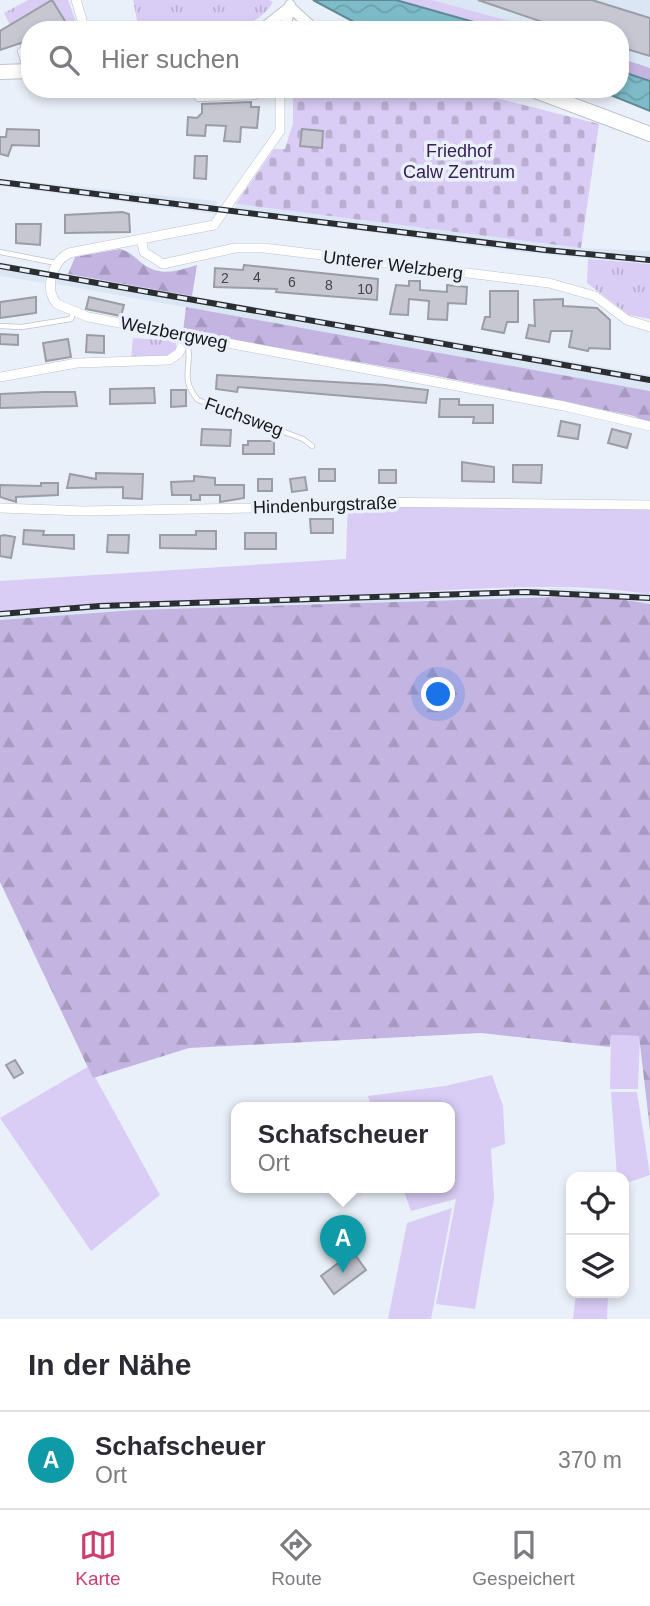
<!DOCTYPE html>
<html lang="de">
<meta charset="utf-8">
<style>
body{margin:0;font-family:Helvetica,sans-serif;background:#f7f7f7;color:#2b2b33}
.controls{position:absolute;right:21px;bottom:21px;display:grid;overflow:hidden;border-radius:14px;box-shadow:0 4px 10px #0003}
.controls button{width:63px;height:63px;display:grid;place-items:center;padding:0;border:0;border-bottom:2px solid #e1e1e2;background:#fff;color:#2b2b33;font:35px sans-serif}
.you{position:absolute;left:439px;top:695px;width:24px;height:24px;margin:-18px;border:5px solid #fff;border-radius:50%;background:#1a73e8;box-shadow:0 0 0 10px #1a73e833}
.badge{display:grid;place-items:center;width:46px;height:46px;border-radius:50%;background:#cb3e6d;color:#fff;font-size:23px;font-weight:700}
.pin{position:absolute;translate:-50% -58px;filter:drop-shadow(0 2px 4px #0008)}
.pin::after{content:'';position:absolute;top:37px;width:24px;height:21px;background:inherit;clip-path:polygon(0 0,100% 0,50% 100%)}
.popup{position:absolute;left:231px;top:1102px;width:224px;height:91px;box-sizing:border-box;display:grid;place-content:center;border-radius:14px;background:#fff;filter:drop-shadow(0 2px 5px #0005);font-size:23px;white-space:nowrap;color:#7c7c81}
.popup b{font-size:26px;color:#2b2b33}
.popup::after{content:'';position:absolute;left:50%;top:100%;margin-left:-14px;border:14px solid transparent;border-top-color:#fff}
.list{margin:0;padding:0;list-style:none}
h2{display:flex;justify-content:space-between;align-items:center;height:91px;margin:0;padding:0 28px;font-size:30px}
h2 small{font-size:23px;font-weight:400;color:#7c7c81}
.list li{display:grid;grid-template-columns:46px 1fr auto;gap:21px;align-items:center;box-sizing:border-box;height:98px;padding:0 28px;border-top:2px solid #e1e1e2}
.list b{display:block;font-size:26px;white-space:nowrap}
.list p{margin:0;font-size:23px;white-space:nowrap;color:#7c7c81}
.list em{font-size:23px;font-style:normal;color:#7c7c81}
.icon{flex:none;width:38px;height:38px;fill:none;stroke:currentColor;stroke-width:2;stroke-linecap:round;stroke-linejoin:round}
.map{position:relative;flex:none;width:650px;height:1319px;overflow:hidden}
.search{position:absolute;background:#fff;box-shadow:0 4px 10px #0003;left:21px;right:21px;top:21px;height:77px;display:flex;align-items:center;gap:18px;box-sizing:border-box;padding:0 24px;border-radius:28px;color:#7c7c81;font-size:26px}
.sheet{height:189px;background:#fff}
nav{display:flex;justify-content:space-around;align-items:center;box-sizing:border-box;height:98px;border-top:2px solid #e1e1e2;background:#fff;font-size:19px;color:#7c7c81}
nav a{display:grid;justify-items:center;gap:4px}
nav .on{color:#cb3e6d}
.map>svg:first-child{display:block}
.built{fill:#dbe6f5}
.green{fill:#dacdf5}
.forest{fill:url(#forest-firs)}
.cemetery{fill:url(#cemetery-stones)}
.park{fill:url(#park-tufts)}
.water{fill:url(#water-waves);stroke:#5f8a95;stroke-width:2}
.building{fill:#c6c7d1;stroke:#9b9da6;stroke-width:2}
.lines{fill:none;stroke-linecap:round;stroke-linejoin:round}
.service-casing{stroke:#bdc2cb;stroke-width:6}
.minor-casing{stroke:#bdc2cb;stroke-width:10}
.tertiary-casing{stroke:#bdc2cb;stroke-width:12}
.primary-casing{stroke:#bdc2cb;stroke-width:16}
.service{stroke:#fff;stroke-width:4.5}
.minor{stroke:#fff;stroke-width:9}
.tertiary{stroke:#fff;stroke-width:10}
.primary{stroke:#fff;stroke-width:14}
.rail-casing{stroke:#2b2e31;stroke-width:6}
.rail{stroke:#eaf0f9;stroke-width:3.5;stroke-dasharray:10;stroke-linecap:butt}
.labels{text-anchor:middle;stroke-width:7;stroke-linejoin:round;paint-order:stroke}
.number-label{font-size:14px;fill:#424448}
.park-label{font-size:18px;fill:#372057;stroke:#eaf0f9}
.street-label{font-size:18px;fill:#16181b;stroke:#eaf0f9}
</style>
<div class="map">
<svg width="650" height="1319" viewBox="0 0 650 1319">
<defs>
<pattern id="forest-firs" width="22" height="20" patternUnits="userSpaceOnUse" patternTransform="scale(1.75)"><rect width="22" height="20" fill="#c3b4e2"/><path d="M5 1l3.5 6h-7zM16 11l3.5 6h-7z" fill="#a79ac1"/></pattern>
<pattern id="cemetery-stones" width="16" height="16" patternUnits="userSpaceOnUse" patternTransform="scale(1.75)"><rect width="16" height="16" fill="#dacdf5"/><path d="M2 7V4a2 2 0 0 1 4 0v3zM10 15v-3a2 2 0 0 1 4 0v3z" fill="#baafd1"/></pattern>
<pattern id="park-tufts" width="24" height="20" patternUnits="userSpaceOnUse" patternTransform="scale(1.75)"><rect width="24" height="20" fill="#dacdf5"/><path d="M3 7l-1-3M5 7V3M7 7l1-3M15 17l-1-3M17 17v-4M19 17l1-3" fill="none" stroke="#baafd1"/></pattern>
<pattern id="water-waves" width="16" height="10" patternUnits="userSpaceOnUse" patternTransform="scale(1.75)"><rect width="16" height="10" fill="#7ebbc9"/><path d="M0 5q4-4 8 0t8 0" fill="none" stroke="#6ca0ac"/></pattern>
</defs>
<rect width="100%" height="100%" fill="#eaf0f9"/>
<path class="built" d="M432,0H650V68L620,58V30H544Z
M0,179L217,201V214L0,186Z
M236,204L581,248L650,251V264L519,252L234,214Z
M0,262L47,271L44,283L0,276Z
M58,273L650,375V391L56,284Z
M558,588L650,594V604L619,599L559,597L135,610L0,620V611L136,602Z"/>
<path class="green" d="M396,0H432L544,30H502Z
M348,497L650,502V591L649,594C553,580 453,591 356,595C238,600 119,603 0,611V581L346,559Z
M611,1035L640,1036L638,1089H610Z
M89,1066L160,1195L91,1251L0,1118Z
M492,1075L503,1106L505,1144L491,1149L494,1199L475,1309L436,1304L456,1199L411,1211L402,1187H450V1107H372L368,1096L445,1086Z
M611,1092H637L650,1175L624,1184V1177H617Z
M452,1208L431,1319H388L407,1223Z
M576,1293H608L607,1319H573Z"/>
<path class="forest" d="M620,58L650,68V81L620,71Z
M120,249C131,252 134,257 143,264C161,277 177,271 197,265L192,296L68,274L75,257Z
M186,307L650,391V424L634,416L432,375L183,331Z
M559,597L619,599L650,604V1130L639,1036L611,1035L610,1047L481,1033L189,1048L93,1078L0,882V620L135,610Z"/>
<path class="cemetery" d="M293,89H427L484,95L599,124L581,248L236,204L274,149H285L293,123Z"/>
<path class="park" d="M28,0H68L79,30H30V60H27L4,13Z
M133,0H269L273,2C249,44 179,30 139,30Z
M588,259L650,264V319L629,315L587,283Z
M133,338L176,341V349L167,356L131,358Z"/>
<path class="water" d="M313,0H396L502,30H369Z
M620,71L650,81V111L596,89H620Z"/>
<path class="building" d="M52,0L65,21L61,23L65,30H30V40L0,50V31Z
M478,0H592L650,18V56L620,47V30H566Z
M251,89V92L201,94V91Z
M251,102V107H259L257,128L241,127L240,142L224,141L226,126L206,125L205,136L187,135L188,117L197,118L202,113V104Z
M7,129L39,130V146L12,145L8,156L0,154V137H6Z
M302,129L323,131L322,148L300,146Z
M195,156H207L206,179L194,178Z
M122,212L129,214L130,232L65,233V215Z
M16,224H41L40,245L16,243Z
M244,265L378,279L377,300L276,292L277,289L214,287L215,268L243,270Z
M409,281H420V290L447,292V285L467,287L466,304L448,303L447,320L428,319L429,301L409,299L408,315L390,314L396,285L409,286Z
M490,291H518V322H507L504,333L482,329L485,317H490Z
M36,297V313L0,318V302Z
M89,297L124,305L121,316L86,309Z
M563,299V306L597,308L610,320V349L589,348L588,351L569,347L572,331H551L549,342L526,338L529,325L535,326L534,300Z
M0,334L18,335V345L0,344Z
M87,335L104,336V353L86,352Z
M68,339L71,357L46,361L43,343Z
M217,375L385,385L428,390L426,403L238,387L237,392L216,389Z
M154,388L155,403L110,404V389Z
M171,390H186V406L171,407Z
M44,392H75L77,406L0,408V394Z
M440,399H459V405H493V423H473L474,417H439Z
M561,421L580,425L578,439L558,436Z
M202,429L231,430L230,446L201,445Z
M612,429L631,434L627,448L608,443Z
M248,441H274V454H243V445H248Z
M462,462L494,467V482L462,481Z
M513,465H542L541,483L513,482Z
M319,469H335V481H319Z
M379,470H396V483H379Z
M96,473L143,474L142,499L123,498V487L67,488L70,474L96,479Z
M194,476L215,478V485H244V498L220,502V495H200V500H191V495H172L171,482L194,481Z
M305,477L307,490L292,492L290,479Z
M258,479H272V491H258Z
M41,483H58V495L16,497V502L0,497V485L41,486Z
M310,519H333V533H311Z
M24,530L44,531L43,535H74V549L23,544Z
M196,531H216V549L160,548V535H196Z
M245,533H276V549H245Z
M4,535L15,537L11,558L0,556V536Z
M108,535H129L128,553L107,552Z
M15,1060L23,1073L14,1078L6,1065Z
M353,1252L366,1270L334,1294L321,1276Z"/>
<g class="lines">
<defs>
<path id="service" d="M25,67L20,51L30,45
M192,89L198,99L255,97L263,89
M0,252L56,263
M0,326L22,327L71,319L73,313
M187,340C194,365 178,377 198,400L303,439L312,446"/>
<path id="minor" d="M76,0L85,30
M280,89V131L214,225L69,253C52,262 44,289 57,304L88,317L564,406L650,426
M141,239L144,252L163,264L235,248H264L549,283L595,296L627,320L650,327
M0,377L77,363L169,360L179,353L186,337
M0,508L83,511L252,508L357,502L650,505"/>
<path id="tertiary" d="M290,7L315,30
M261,30L290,7
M285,30L290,5"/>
<path id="primary" d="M0,72L30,71
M530,89L650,134"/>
</defs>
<use href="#service" class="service-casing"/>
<use href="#minor" class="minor-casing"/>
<use href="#tertiary" class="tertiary-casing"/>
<use href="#primary" class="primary-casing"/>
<use href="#service" class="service"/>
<use href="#minor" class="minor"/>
<use href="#tertiary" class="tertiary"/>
<use href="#primary" class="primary"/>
<defs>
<path id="rail" d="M0,182L545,250L650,260
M0,266L650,380
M0,614L100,606L526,592L650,598"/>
</defs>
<use href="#rail" class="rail-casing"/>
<use href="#rail" class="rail"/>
</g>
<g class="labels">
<g class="number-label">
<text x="257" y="282">4</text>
<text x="225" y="283">2</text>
<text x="292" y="287">6</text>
<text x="329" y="290">8</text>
<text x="365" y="294">10</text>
</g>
<g class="park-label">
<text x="459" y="157">Friedhof<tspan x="459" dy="21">Calw Zentrum</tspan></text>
</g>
<g class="street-label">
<text transform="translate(393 265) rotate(7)" y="6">Unterer Welzberg</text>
<text transform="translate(174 333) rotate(11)" y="6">Welzbergweg</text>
<text transform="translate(244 417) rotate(20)" y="6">Fuchsweg</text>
<text transform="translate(325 505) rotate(-2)" y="6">Hindenburgstraße</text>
</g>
</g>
</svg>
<div class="controls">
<button><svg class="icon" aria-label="locate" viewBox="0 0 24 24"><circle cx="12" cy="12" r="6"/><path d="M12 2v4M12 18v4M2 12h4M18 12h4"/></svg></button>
<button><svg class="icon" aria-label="layers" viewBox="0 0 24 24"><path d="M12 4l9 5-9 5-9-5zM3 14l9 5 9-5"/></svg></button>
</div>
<div class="you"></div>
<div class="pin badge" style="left:343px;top:1273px;background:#0f9aa8">A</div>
<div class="popup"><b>Schafscheuer</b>Ort</div>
<div class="search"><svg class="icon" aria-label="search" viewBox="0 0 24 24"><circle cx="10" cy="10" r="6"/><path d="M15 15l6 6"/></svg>Hier suchen</div>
</div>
<section class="sheet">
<h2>In der Nähe<small></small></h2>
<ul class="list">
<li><span class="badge" style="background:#0f9aa8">A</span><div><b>Schafscheuer</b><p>Ort</p></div><em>370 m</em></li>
</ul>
</section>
<nav>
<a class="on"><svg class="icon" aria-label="map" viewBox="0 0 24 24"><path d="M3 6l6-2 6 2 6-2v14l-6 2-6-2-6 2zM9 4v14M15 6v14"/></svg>Karte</a>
<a><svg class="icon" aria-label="directions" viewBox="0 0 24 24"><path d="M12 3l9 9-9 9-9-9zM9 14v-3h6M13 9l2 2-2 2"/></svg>Route</a>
<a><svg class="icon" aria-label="saved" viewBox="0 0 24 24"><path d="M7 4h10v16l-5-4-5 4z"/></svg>Gespeichert</a>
</nav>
